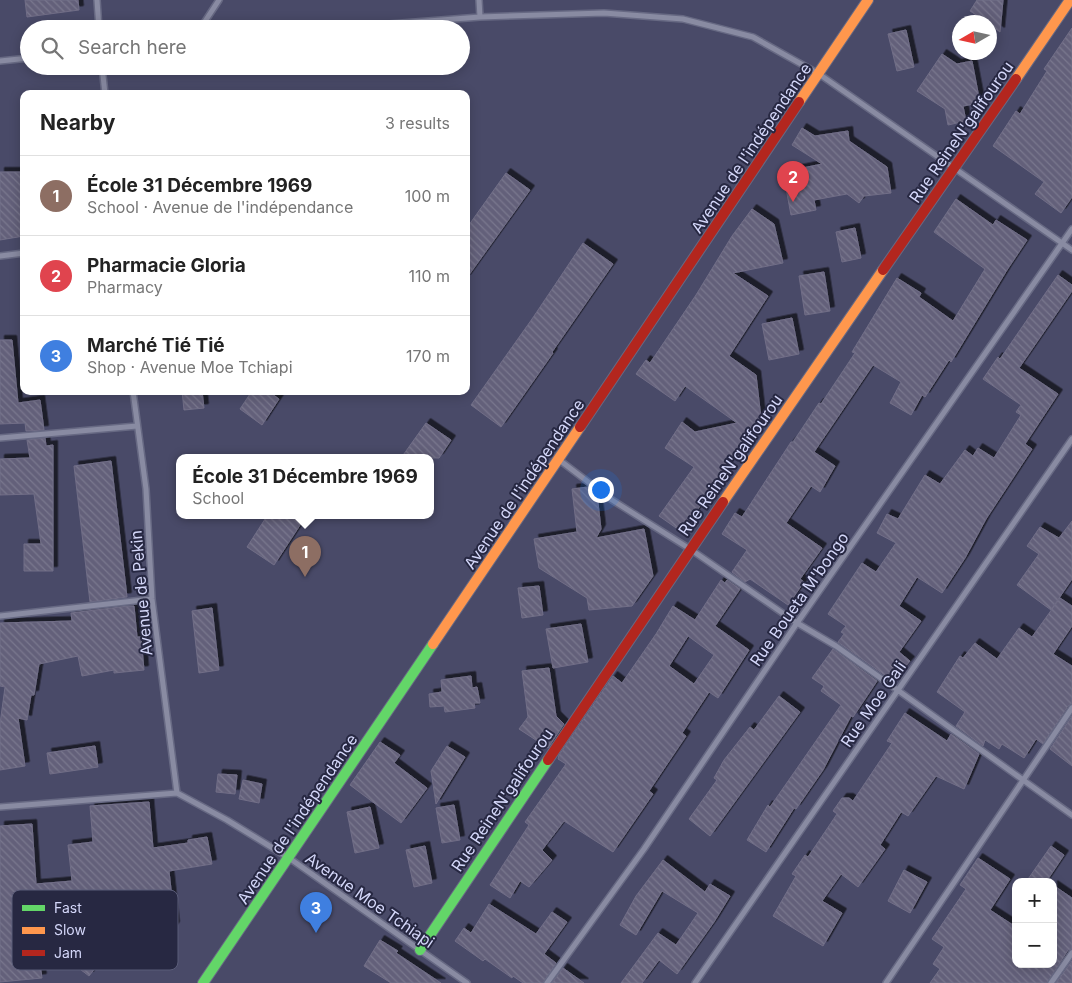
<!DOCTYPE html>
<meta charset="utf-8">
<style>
body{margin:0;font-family:Inter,sans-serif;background:#f6f6f6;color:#222}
.controls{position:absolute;right:15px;bottom:15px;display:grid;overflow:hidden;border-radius:10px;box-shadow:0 2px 12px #0003}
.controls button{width:45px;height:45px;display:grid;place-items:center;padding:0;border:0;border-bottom:1px solid #e0e0e0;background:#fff;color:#222;font:25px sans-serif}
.compass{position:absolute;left:952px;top:15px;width:45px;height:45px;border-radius:50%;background:#fff;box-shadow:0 2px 12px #0003;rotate:261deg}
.you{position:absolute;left:600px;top:489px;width:18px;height:18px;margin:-12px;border:4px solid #fff;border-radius:50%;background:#1a73e8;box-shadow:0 0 0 8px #1a73e833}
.badge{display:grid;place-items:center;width:32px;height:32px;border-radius:50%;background:#5c5d6c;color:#fff;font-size:16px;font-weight:700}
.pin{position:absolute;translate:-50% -41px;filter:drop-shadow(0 1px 2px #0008)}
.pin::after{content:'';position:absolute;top:26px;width:18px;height:15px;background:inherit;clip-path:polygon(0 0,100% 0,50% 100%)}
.popup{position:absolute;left:176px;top:454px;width:258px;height:65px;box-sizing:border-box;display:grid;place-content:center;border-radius:10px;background:#fff;filter:drop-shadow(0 1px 4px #0005);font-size:16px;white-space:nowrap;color:#767676}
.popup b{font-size:19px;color:#222}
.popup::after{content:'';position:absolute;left:50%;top:100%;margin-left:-10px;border:10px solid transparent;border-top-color:#fff}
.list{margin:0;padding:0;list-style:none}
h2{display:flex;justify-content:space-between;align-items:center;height:65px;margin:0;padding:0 20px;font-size:21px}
h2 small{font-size:16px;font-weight:400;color:#767676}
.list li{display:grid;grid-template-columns:32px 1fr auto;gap:15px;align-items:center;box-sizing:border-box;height:80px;padding:0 20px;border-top:1px solid #e0e0e0}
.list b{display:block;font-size:19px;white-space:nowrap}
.list p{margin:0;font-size:16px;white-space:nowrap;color:#767676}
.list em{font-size:16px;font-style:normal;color:#767676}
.icon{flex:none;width:28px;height:28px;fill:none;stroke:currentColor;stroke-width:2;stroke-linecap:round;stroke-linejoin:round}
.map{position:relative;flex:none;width:1072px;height:983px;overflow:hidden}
.search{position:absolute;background:#fff;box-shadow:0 2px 12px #0003;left:20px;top:20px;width:450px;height:55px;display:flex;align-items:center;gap:12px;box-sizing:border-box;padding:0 18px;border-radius:28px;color:#767676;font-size:19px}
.panel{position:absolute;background:#fff;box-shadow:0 2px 12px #0003;left:20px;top:90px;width:450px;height:305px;border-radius:10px}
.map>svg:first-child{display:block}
.building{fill:url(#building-back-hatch);stroke:#716e87;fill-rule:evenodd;filter:url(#shadow)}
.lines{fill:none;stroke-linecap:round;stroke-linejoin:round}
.street-casing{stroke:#676983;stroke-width:8}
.fast-casing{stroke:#676983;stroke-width:12}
.slow-casing{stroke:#676983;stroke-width:12}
.jam-casing{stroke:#676983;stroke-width:12}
.street{stroke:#898ba2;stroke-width:5}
.fast{stroke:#63d668;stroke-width:10}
.slow{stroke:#ff974d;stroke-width:10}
.jam{stroke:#b3261e;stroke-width:10}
.labels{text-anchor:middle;stroke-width:4;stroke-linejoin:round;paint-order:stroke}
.street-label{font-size:16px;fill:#d4d7f9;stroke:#272842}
.key{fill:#272842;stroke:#5b5d79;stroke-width:1}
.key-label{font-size:14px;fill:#d4d7f9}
</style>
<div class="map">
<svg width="1072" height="983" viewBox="0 0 1072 983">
<defs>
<pattern id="building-back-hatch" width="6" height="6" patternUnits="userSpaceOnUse" patternTransform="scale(1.25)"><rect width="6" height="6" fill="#64617a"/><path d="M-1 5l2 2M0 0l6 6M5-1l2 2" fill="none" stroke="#79778e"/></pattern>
<filter id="shadow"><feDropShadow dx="4.5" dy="-4.5" stdDeviation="0" flood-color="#0009"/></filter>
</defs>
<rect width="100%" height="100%" fill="#494a68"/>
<path class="building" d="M25,0H78L79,10L27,17Z
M977,0H1003L1000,32L990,25V22H987L970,11Z
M1072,28V197L1061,213L1035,194L1044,182L993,146L1016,111L1020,114L1047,71L1044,69Z
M906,30L914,67L897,71L888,34Z
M942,54L957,64L972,61L980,103L963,106L966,121L948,125L945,109L917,91Z
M802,128L815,136L848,131L849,141L887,167L891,193L864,196L859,203L847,194L814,200L816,210L791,215L783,172L822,164L792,145Z
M0,172H24V236L0,240Z
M506,173L530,190L466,279V229Z
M956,199L993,225L996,220L1027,240L1007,270L951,362L949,360L925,397L922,395L911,415L890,403L901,382L873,365L814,452L835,466L820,492L811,486L786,523L822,548L800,579L804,582L788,605L750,579L745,582L732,572L747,550L722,534L735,513L742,517L791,442H793L819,403L821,404L855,353L852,352L897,278L921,293L919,297L953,321L985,269L934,232Z
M752,209L774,224L783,263L733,273L768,296L729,356L756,375L761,418L682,532L659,516L694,467L665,448L682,422L695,432L737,423L685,386L675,401L636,374L646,360L650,363L696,295L732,236Z
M855,228L861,258L842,262L836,232Z
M583,243L613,264L552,352L553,353L501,427L471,405L532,319Z
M824,272L830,311L805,315L799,276Z
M1058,275L1072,285V291L1019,368L1058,394L1025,444L1032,449L986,519L965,558L942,593L917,577L899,606L921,621L899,652L910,661L893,681L838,642L844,634L841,632L846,626L828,614L862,563L876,572L896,543L877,533L887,514L898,519L925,475L940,484L965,450L973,456L978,448L994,458L1021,415L1016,412L1021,405L983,379L998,357L1000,359Z
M792,318L799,354L769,360L762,324Z
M0,340H12L18,403L40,400L44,430L26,431L25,423L0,424Z
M182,391H202L204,408L184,410Z
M252,391H268L279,399L262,425L240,409Z
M426,423L451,440L439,458H401Z
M45,438L46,446L53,445V571H24V544H41L34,494L0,495V459L30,458L27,440Z
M111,461L127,597L90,602L74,466Z
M588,487L597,494L601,529L596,538L644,529L653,576L632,606L589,610L587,598L539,568L534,539L577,532L572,489Z
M267,516H306L274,565L247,547Z
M1072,521V579L1051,610L1017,585L1039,554L1027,546L1040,527L1059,538Z
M721,580L725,583L727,580L740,589L715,626L749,650L718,698L709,692L682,733L686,736L649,791L653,794L613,852L564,821L542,850L552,860L529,887L520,881L510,898L490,885L529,825L525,822L566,764L558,759L559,755L613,676L622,683L656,634L673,606L695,620ZM688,636L714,655L694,684L669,666Z
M539,586L543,615L522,618L518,588Z
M1060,598L1072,606V626L1053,654L1072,666V704L1068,706L1043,744L1036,739L1024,758L1002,744L999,749L985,740L983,746L956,726L965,712L937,692L960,656L963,658L975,643L997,659L1019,628L1032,637Z
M128,606H134L137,637H141L144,670L114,673V670L82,676L78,656L39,664L34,695H31L27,720L18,718L25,766L0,770V724L5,687L0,686V623L72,621L71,613Z
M212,608L219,670L199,673L192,611Z
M581,624L588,662L553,668L546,629Z
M833,649L877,681L853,717L851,716L823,770L796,809L794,808L766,852L747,840L768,805L770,807L841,705L821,691L824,686L812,678Z
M549,668L556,716L564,724L548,748L519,729L528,717L522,671Z
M471,676L472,688L477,687L480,703H474L475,708L445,712L444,706L430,707L429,694L442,692L441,680Z
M779,696L800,712L710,836L689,819L717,780L714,778L724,760L750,727L754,730Z
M905,713L947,741L951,734L979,754L964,789L936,776L908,816L901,812L880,845L885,849L858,887L841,874L822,901L842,913L823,946L773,916L796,876L792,874L805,855L808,857L837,814L833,811L842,798H849L853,801L892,743L887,741Z
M1072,716V766L1050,749Z
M380,742L400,755L394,763L427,788L401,823L350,785Z
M95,746L98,767L50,774L47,753Z
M447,746L465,757L436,804L431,771Z
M218,774L237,775L235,794L216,792Z
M243,780L262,784L259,803L239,799Z
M149,802L153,848L188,843V840L207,837L212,864L169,871L175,926L162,946L155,891L62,902L111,941L96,961L99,963L89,976L68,960L80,946L32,908L42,978L0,982V826L32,824L36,884L72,881L68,845L93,842L90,806Z
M454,805L460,840L442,843L436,808Z
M370,807L379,848L355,853L347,812Z
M425,846L432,883L414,887L406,850Z
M1051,846L1064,855L1046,882H1026Z
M978,858L1010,879L990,910L1016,927V964H1053V885L1072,898V949L1068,950L1047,983H930L940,969L933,964L944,947L932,939L966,889L960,885Z
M663,860L705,892L710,884L730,896L714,922L677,974L659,960L642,983H621L658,933L676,945L698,913L662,891L636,935L620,925L636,896Z
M904,870L927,882L910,913L888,901Z
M489,904L536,934L552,912L567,922L544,954L556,963L543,983H523L513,976L512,978L485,959L483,961L455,941L464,928L471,933Z
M380,940L398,951L396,953L441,983H391L364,966Z
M1072,961V983H1056Z
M563,968L584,983H552Z"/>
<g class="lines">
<defs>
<path id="street" d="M97,0L99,29
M479,0L480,17
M200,29L219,0
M325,29L480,17L604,13L683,19L753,37L819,74L1072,250
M0,61L29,58
M102,66L105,94
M0,256L24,253
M133,391L146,489L152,599L177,793
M0,438L137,426
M558,459L612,500L690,549L797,623L836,646L1072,815
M0,616L152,599
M0,807L177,793L227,820L289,858L467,983
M547,983L644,849L797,623L1072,229
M695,983L1072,439
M886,983L1072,708
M1051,983L1072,953"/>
<path id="fast" d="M420,950L548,760
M203,983L433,644"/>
<path id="slow" d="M1016,79L1070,0
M799,102L868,0
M723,502L883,270
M433,644L580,427"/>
<path id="jam" d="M883,270L1016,79
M580,427L799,102
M548,760L723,502"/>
</defs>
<use href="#street" class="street-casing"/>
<use href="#fast" class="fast-casing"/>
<use href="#slow" class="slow-casing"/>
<use href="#jam" class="jam-casing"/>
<use href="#street" class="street"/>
<use href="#fast" class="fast"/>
<use href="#slow" class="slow"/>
<use href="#jam" class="jam"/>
</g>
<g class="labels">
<g class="street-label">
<text transform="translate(961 132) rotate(-55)" y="6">Rue ReineN'galifourou</text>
<text transform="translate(751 148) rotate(-56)" y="6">Avenue de l'indépendance</text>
<text transform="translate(730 465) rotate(-55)" y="6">Rue ReineN'galifourou</text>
<text transform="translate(524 484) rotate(-56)" y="6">Avenue de l'indépendance</text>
<text transform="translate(141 593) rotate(-95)" y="6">Avenue de Pekin</text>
<text transform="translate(799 599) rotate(-55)" y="6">Rue Boueta M'bongo</text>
<text transform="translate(873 704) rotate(-55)" y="6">Rue Moe Gali</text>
<text transform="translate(502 800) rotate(-56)" y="6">Rue ReineN'galifourou</text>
<text transform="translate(297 819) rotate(-56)" y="6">Avenue de l'indépendance</text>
<text transform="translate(370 900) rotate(35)" y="6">Avenue Moe Tchiapi</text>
</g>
</g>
<rect x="12" y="890" width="166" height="80" rx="8" class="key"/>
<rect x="22" y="905" width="23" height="6" fill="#63d668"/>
<rect x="22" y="927" width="23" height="7" fill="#ff974d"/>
<rect x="22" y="950" width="23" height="6" fill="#b3261e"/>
<g class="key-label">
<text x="54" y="913">Fast</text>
<text x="54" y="935">Slow</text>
<text x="54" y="958">Jam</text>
</g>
</svg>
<div class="controls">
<button>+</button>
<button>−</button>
</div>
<svg class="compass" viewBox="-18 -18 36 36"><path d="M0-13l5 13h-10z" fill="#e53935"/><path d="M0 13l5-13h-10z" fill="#767676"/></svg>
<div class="you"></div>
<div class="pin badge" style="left:305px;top:577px;background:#8d6e63">1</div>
<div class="popup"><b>École 31 Décembre 1969</b>School</div>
<div class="pin badge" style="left:793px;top:202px;background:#e0444e">2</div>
<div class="pin badge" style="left:316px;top:933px;background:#3f7fe0">3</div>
<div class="search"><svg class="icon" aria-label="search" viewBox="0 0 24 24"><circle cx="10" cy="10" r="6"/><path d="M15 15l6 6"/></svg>Search here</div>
<section class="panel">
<h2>Nearby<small>3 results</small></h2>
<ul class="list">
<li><span class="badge" style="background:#8d6e63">1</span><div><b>École 31 Décembre 1969</b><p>School · Avenue de l'indépendance</p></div><em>100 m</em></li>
<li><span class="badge" style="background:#e0444e">2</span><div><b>Pharmacie Gloria</b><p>Pharmacy</p></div><em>110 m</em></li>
<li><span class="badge" style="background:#3f7fe0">3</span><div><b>Marché Tié Tié</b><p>Shop · Avenue Moe Tchiapi</p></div><em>170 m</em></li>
</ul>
</section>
</div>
